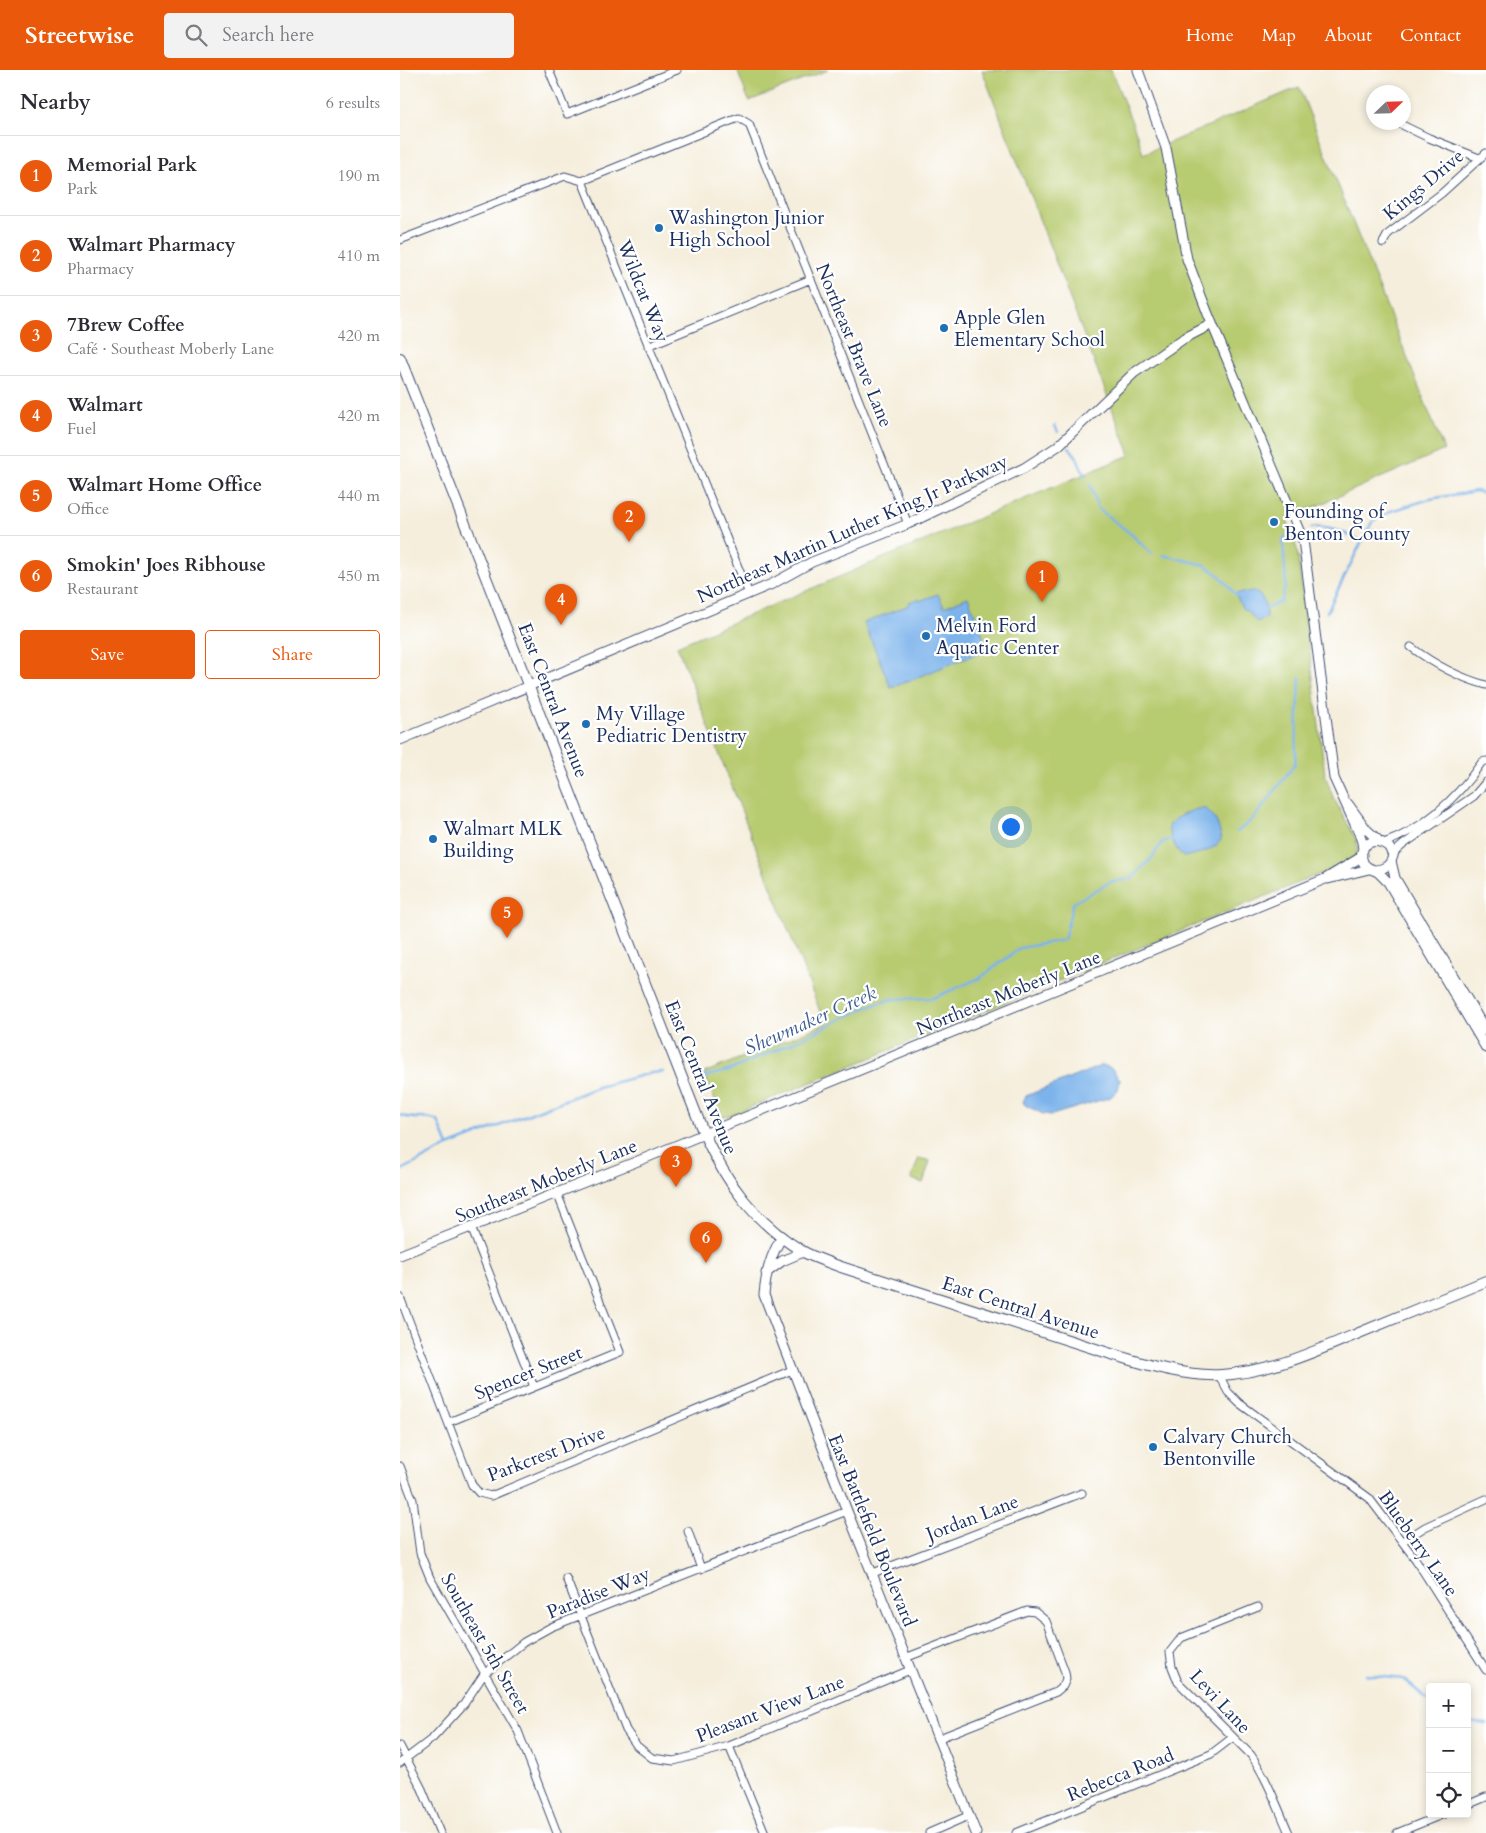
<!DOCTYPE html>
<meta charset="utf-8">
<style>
body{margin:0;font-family:Cardo,serif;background:#f2f2f3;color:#2b2b33}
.controls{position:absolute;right:15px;bottom:15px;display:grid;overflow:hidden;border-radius:5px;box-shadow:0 2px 8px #0003}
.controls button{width:45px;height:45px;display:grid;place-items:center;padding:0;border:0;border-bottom:1px solid #e1e1e2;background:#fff;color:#2b2b33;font:25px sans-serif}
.compass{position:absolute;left:966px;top:15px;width:45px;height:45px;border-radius:50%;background:#fff;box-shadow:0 2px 8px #0003;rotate:67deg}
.you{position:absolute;left:610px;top:756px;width:18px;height:18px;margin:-12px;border:4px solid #fff;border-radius:50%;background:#1a73e8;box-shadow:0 0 0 8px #1a73e833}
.badge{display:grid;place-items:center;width:32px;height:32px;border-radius:50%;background:#ea580c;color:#fff;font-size:16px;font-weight:700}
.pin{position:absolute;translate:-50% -41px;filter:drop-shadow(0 1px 2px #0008)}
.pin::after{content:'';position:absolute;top:26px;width:18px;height:15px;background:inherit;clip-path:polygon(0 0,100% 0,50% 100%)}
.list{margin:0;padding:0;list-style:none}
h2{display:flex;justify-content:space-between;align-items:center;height:65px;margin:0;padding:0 20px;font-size:21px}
h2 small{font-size:16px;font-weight:400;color:#7c7c81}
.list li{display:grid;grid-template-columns:32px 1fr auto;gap:15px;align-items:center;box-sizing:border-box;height:80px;padding:0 20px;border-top:1px solid #e1e1e2}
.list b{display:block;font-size:19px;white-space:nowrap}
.list p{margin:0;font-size:16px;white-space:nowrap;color:#7c7c81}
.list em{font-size:16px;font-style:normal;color:#7c7c81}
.actions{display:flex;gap:10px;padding:15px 20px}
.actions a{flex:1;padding:11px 0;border:1px solid #ea580c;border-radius:5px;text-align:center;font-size:18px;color:#ea580c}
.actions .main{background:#ea580c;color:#fff}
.icon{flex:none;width:28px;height:28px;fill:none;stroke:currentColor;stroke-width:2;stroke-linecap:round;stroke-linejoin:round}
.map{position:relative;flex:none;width:1086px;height:1763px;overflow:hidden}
header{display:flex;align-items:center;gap:30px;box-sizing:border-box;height:70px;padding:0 25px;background:#ea580c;color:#fff}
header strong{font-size:24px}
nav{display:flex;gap:28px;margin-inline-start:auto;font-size:18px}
.search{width:350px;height:45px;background:#f2f2f3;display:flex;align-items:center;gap:12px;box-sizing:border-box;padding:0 18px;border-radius:5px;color:#7c7c81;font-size:19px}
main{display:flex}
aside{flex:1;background:#fff}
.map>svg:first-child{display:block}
.green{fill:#b7cb6f;stroke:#697d66}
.water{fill:#7bb3eb;stroke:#4b71a4}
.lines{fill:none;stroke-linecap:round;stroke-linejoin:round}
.stream{stroke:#7bb3eb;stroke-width:2.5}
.minor-casing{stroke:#3c4c71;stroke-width:9}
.tertiary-casing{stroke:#3c4c71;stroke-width:11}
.secondary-casing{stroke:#3c4c71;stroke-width:12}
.minor{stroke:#fff;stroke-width:7}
.tertiary{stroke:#fff;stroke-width:9}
.secondary{stroke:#fff;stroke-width:10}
.poi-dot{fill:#1f6fb2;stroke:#fff;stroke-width:2}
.labels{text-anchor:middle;stroke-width:4.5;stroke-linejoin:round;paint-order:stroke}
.street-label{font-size:19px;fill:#1b2f5e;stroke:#fff}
.poi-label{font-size:19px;fill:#1b2f5e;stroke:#fff;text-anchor:start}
.water-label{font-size:20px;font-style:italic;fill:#3d5d8f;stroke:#fff}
</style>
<header>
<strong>Streetwise</strong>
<div class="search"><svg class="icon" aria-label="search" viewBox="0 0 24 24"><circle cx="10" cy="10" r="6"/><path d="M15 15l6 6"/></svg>Search here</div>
<nav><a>Home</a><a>Map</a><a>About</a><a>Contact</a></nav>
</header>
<main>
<aside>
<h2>Nearby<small>6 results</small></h2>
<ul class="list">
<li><span class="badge">1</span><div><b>Memorial Park</b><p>Park</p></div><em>190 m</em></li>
<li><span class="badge">2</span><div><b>Walmart Pharmacy</b><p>Pharmacy</p></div><em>410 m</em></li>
<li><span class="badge">3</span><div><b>7Brew Coffee</b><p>Café · Southeast Moberly Lane</p></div><em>420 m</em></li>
<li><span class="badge">4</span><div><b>Walmart</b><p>Fuel</p></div><em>420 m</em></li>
<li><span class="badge">5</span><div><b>Walmart Home Office</b><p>Office</p></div><em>440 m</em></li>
<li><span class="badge">6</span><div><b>Smokin' Joes Ribhouse</b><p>Restaurant</p></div><em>450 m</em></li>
</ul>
<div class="actions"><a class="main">Save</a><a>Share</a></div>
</aside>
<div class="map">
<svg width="1086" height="1763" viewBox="0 0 1086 1763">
<rect width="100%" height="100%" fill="#fff"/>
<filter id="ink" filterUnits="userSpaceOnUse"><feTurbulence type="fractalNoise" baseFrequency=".02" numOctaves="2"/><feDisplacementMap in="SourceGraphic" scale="10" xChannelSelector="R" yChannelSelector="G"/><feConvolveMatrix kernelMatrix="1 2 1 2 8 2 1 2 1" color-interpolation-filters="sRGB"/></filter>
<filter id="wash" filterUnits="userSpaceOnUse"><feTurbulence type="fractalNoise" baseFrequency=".0096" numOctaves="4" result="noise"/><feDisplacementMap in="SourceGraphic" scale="20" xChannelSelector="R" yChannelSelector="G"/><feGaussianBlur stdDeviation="1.12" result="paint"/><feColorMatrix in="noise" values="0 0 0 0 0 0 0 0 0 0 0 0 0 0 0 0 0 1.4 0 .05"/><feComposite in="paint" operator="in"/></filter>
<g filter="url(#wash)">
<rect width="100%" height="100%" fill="#f5eedc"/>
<path class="green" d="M337,0H428L349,31Z
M582,0H711L737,65L743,84L899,17L1044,380L887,449L897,479L925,705L933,727L955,767L958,777L956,785L949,792L329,1046H321L304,1003L425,954L277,576L481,489L730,385Z
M519,1088L530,1091L523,1113L511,1109Z"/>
<path class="water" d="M853,521C865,526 866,536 866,548L857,552L848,542L842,538L836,525L838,523Z
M538,524L544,537L568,527L588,579L491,618L464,553L509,535V532L518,529L519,531Z
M803,738C815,743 820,757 821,770C813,782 797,784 783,787C775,778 770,768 768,756C776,746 790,740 803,738Z
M703,995L712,999L720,1009L718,1020L711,1027L652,1045L643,1044L625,1035L623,1032L626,1026Z"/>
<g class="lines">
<path class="stream" d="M655,356L658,362
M669,377L676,386L685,406
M690,415L698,439L730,463L752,484
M911,458C924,454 950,465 962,471
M763,485L805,495L820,506L837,526
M865,539L881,532L886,513L883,471L886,466
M927,542L962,471L973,451L991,441L1030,429L1076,421L1086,424
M837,762L854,748L895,694L900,607
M302,1007L328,1001L403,968L462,939L492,929L533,928L580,908L620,878L664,870L673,833L710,812L731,809L752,788L762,772L772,769
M0,1045C14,1051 24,1045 38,1051L48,1076
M0,1101L48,1076L198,1017L251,1003L263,1002
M966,1605L1003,1609L1030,1631
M1067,1652L1086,1654"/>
</g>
</g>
<g filter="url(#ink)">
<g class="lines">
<defs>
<path id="minor" d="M149,0L167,44L277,0
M996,52L1029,68L1079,88
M182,111L333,50L339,48L349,54L508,454
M0,170L165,106L182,111L349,524
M983,173L988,164L1042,123L1086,83
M248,276L411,209
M1011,577C1035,595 1057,607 1086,615
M984,773C1026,758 1057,728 1082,692L1086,691
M993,786L996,781L1004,774L1074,726L1086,712
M71,1157L134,1317
M0,1227L72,1415L79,1423L91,1426L392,1300
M819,1305L828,1322L839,1333L969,1428L1016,1490L1086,1600
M49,1352L220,1282L157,1123
M0,1396L13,1430L20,1483L30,1508L118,1661L157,1763
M288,1461L301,1499
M1003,1471L1025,1457L1086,1429
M473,1503L682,1423
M166,1508L226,1660L237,1676L252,1688L274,1691L329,1676L510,1600
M858,1537L781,1568L770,1582L772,1597L778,1612L851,1685C867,1708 877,1736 889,1763
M505,1588L627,1541L635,1542L646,1551L665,1602L666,1609L663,1616L656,1622L537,1669
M0,1676L22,1719L40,1763
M329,1676L365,1763
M0,1693L33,1668L64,1634L84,1604L124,1572L151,1557L447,1441
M1067,1735L1086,1727
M529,1763L568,1746
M616,1763L811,1684L832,1668
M997,1763L1044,1744"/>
<path id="tertiary" d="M738,0L766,78L787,189L808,244L903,470L934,708L959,763L962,772L963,780
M0,670L372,514L412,492L508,454L624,398L658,376L734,303L783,269L812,254
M948,734L966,759L978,770
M991,791L995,808L1086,961
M973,800C984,800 990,796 993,786L989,777C976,765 956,774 963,792C966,799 974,799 979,803C982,806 985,809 988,812L1086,978
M928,809L969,799
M382,1167C370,1186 366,1203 364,1225L447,1441L576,1763
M0,1185L248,1087L925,809L958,789L962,785
M366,1203L382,1191L403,1182"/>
<path id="secondary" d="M0,288L304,1064C326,1112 355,1153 402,1181C414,1188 428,1192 441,1197L705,1282C742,1293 782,1307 821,1305C870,1302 914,1282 959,1263C1001,1246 1044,1228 1086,1211"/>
</defs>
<use href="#minor" class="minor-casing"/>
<use href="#tertiary" class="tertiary-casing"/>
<use href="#secondary" class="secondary-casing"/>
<use href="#minor" class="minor"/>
<use href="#tertiary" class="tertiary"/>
<use href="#secondary" class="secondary"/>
</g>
</g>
<g class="poi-dot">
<circle cx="259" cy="158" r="5"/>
<circle cx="544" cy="258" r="5"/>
<circle cx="874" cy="452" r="5"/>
<circle cx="526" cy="566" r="5"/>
<circle cx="186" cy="654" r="5"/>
<circle cx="33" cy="769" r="5"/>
<circle cx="753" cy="1377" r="5"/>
</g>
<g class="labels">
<g class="street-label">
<text transform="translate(1023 114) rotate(-40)" y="7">Kings Drive</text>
<text transform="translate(244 221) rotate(68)" y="7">Wildcat Way</text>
<text transform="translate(455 275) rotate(68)" y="7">Northeast Brave Lane</text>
<text transform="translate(452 458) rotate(-24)" y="7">Northeast Martin Luther King Jr Parkway</text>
<text transform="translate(154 630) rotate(69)" y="7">East Central Avenue</text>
<text transform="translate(608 922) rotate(-22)" y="7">Northeast Moberly Lane</text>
<text transform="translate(302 1007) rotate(68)" y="7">East Central Avenue</text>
<text transform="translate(146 1110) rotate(-22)" y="7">Southeast Moberly Lane</text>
<text transform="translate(621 1237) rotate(18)" y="7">East Central Avenue</text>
<text transform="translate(128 1302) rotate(-22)" y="7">Spencer Street</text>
<text transform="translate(146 1383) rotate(-21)" y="7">Parkcrest Drive</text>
<text transform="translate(572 1447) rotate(-21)" y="7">Jordan Lane</text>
<text transform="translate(473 1460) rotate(68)" y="7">East Battlefield Boulevard</text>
<text transform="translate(1019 1473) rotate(55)" y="7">Blueberry Lane</text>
<text transform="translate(198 1522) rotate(-22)" y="7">Paradise Way</text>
<text transform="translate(86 1573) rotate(60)" y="7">Southeast 5th Street</text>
<text transform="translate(821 1631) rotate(47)" y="7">Levi Lane</text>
<text transform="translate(370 1638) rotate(-21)" y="7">Pleasant View Lane</text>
<text transform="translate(720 1704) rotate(-22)" y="7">Rebecca Road</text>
</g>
<g class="poi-label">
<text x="269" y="154">Washington Junior<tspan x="269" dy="22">High School</tspan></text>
<text x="554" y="254">Apple Glen<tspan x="554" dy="22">Elementary School</tspan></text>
<text x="884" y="448">Founding of<tspan x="884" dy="22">Benton County</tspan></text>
<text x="536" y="562">Melvin Ford<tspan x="536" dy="22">Aquatic Center</tspan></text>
<text x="196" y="650">My Village<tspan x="196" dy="22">Pediatric Dentistry</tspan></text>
<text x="43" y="765">Walmart MLK<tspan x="43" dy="22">Building</tspan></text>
<text x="763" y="1373">Calvary Church<tspan x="763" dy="22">Bentonville</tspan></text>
</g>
<g class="water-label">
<text transform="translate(410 950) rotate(-24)" y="7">Shewmaker Creek</text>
</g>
</g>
</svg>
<div class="controls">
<button>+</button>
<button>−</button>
<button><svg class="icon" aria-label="locate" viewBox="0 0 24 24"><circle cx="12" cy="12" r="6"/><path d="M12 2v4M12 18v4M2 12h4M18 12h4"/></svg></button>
</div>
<svg class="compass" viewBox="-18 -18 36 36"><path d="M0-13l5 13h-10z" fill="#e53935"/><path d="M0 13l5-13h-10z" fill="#7c7c81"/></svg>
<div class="you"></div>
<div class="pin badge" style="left:642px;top:532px">1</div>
<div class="pin badge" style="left:229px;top:472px">2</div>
<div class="pin badge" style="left:276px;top:1117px">3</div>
<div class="pin badge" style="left:161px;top:555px">4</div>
<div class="pin badge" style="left:107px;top:868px">5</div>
<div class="pin badge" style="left:306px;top:1193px">6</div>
</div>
</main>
